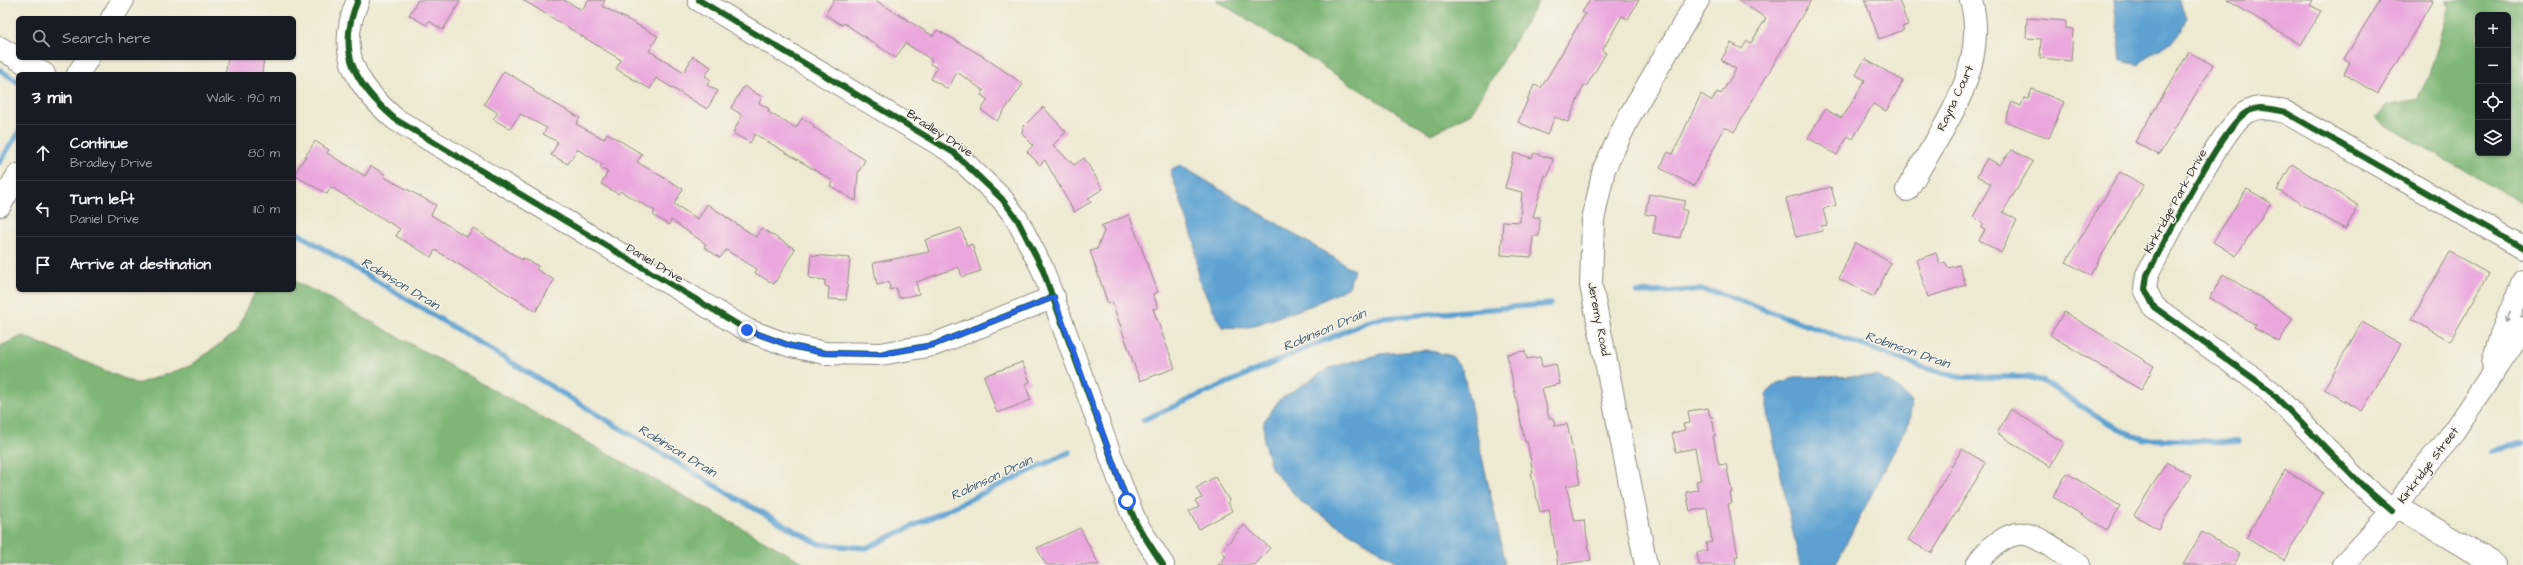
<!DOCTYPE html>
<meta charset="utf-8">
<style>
body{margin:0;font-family:"Architects Daughter",sans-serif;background:#242831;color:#f1f3f6}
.controls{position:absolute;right:12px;top:12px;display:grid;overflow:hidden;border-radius:6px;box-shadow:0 1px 3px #0004}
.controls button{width:36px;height:36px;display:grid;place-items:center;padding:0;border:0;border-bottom:1px solid #363941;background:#171b24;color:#f1f3f6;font:20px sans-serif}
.stop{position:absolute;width:12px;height:12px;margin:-9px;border:3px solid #2563eb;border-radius:50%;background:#fff}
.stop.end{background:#2563eb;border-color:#fff;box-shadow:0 1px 4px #0008}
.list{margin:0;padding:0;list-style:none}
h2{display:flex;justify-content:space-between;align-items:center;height:52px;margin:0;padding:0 16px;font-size:17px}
h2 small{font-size:13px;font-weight:400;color:#9ea1a6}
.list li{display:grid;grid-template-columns:26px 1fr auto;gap:12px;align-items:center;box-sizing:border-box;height:56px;padding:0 16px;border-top:1px solid #363941}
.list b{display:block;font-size:15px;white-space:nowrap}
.list p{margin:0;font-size:13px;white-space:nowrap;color:#9ea1a6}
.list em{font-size:13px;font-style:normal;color:#9ea1a6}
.icon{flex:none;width:22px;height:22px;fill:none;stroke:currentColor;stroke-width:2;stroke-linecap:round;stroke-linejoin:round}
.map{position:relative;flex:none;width:2523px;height:565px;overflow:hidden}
.search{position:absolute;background:#171b24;box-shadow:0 1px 3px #0004;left:16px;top:16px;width:280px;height:44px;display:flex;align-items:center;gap:10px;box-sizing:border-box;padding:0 14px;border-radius:6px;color:#9ea1a6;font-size:15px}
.panel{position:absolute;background:#171b24;box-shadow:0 1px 3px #0004;left:16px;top:72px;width:280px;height:220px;border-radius:6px}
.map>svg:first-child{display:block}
.forest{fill:#7db674;stroke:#547050;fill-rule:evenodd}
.water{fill:#5ba1d1;stroke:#43667e}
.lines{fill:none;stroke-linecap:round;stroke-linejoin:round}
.stream{stroke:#5ba1d1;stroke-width:5.5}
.building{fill:#eaa6dd}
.minor-casing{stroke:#8c8a7e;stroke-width:24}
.minor{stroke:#fff;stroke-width:22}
.cycleway-casing{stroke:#f7f3e8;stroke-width:8}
.cycleway{stroke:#1b5e20;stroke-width:6}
.oneway{stroke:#a0a0a0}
.route{stroke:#2563eb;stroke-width:5}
.labels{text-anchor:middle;stroke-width:3;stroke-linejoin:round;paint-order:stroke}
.street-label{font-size:12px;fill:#2b2b2b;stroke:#f7f3e8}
.water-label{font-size:13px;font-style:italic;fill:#3e5a6d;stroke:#f7f3e8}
</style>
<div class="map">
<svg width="2523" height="565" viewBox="0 0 2523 565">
<rect width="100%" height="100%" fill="#f7f3e8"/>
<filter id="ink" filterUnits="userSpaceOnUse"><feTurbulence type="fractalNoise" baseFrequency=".025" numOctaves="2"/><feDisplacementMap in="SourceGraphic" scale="8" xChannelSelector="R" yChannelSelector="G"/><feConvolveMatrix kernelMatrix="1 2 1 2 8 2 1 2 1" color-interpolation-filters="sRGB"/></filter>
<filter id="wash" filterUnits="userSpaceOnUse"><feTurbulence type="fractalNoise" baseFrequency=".012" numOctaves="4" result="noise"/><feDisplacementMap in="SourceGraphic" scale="16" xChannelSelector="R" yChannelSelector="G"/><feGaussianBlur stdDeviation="0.9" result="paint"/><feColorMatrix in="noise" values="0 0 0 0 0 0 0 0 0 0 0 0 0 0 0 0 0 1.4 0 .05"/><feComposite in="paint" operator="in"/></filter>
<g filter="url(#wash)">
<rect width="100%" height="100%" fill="#eee9d1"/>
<path class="forest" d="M1216,0H1539L1471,113L1431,134Z
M2446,0H2523V204L2385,125L2376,117L2387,105L2417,99L2428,78L2450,6ZM2478,15H2508V153H2478Z
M294,281L323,295L808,565H0V346L23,336L137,384L190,366L236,332L256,290H294Z"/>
<path class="water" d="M2114,0H2178L2187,17C2174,52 2161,41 2139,65L2121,61Z
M1180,165L1354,270L1349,287L1313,305L1246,328L1222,327L1198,279L1195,243L1170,170Z
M1427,350L1452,356L1463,371L1505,560L1504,565H1402L1302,503L1271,468L1264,443V421L1279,400L1329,368L1380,354Z
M1876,376L1894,385L1912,402L1909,422L1835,565H1800L1767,410V393L1778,383L1798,377Z"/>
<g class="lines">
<path class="stream" d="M0,70L18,82
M0,162L18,133
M294,231L734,497L819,544L866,548L1070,452
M1637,293L1700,290L1719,293L1925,368L1958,377H2029L2042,381L2118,429L2145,439L2238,442
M1143,420L1373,319L1550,304
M2492,451L2523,443"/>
</g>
<g id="blocks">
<path class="building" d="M418,0H461L443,30L429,21L426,25L409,15Z
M523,0H564L582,10L588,0H605L602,6L658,36L649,51L684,72L693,56L711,67L705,76L711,80L707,85L718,91L707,109L656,78L650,89L616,69L621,60Z
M834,0H875L933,36L937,30L984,57L1023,84L997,121L981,110L988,100L981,95L984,91L957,72L948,89L931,79L937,68L930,64L932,60L905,43L896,58L844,23L842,25L825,15Z
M1590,0H1639L1628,19L1622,16L1602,51L1606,53L1586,87L1584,85L1568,122L1555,117L1547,135L1518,122L1534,85L1541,88L1585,14L1582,12Z
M1737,0H1811L1734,132L1725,127L1694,186L1660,168L1668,152L1673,154L1701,94L1712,101L1717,92L1721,94L1736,69L1721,60L1731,43L1742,49L1747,41L1751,43L1766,18Z
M1865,0H1899L1908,25L1902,27L1904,30L1879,39Z
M2227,0H2313L2310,5L2321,11L2301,45Z
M2380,0H2433L2378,94L2344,74L2350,62L2344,59Z
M2027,18L2066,21V28L2073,29L2071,61L2040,58L2041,39L2026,38Z
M2189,52L2213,65L2159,155L2135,142Z
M228,58H264L262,74H225Z
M1865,59L1903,81L1886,111L1873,104L1853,139L1848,136L1837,155L1808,138L1825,109L1841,118L1845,114L1865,80L1856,75Z
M504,71L534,89L533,91L580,118L576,124L604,139L607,133L642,154L637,162L683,189L674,204L698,219L707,204L756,237L761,228L795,249L774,284L755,273L757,269L726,250L720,258L704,247L706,244L671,220L669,225L653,215L655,211L620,191L618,194L601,184L608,172L600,168L602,164L577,149L568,164L551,155L558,142L543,134L547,128L520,114L510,129L493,119L498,113L484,104Z
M744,86L762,97L759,103L769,109L768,112L796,128L802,118L814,125L813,127L865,160L858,173L856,201L830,186L833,181L755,134L750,143L733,133L742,115L731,108Z
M2032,89L2064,102L2049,138L2005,121L2012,102L2021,106L2024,98L2028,99Z
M1043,107L1066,132L1053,145L1074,165L1084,158L1103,189L1088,198L1091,202L1074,212L1045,160L1040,165L1027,152L1033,145L1022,134L1023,127Z
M315,141L329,150L327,153L365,176L371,166L385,174L384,177L436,205L431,215L467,237L473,228L522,260L523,258L538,266L536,269L554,280L536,311L435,250L431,257L396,236L400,229L331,187L327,194L294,175Z
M2012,150L2033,162L2003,212L2017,220L2001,253L1979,240L1985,230L1981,228L1984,224L1973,217L1991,184L1977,176L1987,158L1999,165Z
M1514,153L1532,158L1534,153L1553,159L1548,176L1545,175L1533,217H1540L1539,236H1533L1532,257L1501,255L1503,221L1520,222L1522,192L1505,188Z
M2292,164L2359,206L2345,229L2277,190Z
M2120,172L2144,185L2090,275L2066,262Z
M1831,187L1836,205L1823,209L1827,225L1821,226L1822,231L1796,237L1786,198Z
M2247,189L2271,203L2236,256L2213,242Z
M1649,194L1686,201L1682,209L1687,211L1680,238L1653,233L1656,216L1645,214Z
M1129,215L1158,292L1153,294L1158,308L1153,309L1175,368L1140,381L1112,302L1108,304L1090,251L1097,249L1104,231L1101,226Z
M961,228L967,246L972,244L981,271L962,277L959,267L916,282L919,294L899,298L896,288L890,290L889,282L877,285L873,263L929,252L925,240Z
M1855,242L1891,263L1874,297L1839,279Z
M2450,252L2489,274L2450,341L2412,319Z
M1936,253L1940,264L1945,262L1948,268L1959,265L1966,285L1928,297L1916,260Z
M811,255L850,258L846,300L828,299L829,287L825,286V280L809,278Z
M2223,274L2293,318L2279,342L2254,328L2256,325L2210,298Z
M2064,312L2154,366L2141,390L2050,335Z
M2362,322L2401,344L2362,411L2324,389Z
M1525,351L1527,359L1540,357L1542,367L1556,364L1560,384L1542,388L1549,418H1553L1555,426L1567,424L1580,483L1566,486L1575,521L1584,520L1591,560L1558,565L1549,510L1540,512L1531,473H1533L1527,441L1525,442L1507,354Z
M1022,362L1030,382L1025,384L1031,400L997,413L984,376Z
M1708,408L1710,417L1712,416L1715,436H1713L1719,465L1726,464L1732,492L1730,493L1732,503L1728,504L1738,556L1735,557L1736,565H1699L1697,552L1707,550L1706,543L1712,542L1707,508L1690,511L1686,492L1698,490L1696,481L1701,480L1695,448L1676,452L1672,433L1685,430L1683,424L1690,423L1688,411Z
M2011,409L2064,443L2050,467L1997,433Z
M1962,449L1986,463L1932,553L1908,540Z
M2167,462L2191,476L2158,529L2134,515Z
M2285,470L2323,493L2284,560L2246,538Z
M2067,473L2120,506L2107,530L2053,497Z
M1215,477L1230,502L1228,503L1232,511L1199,529L1189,512L1199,507L1195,501L1202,498L1196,488Z
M1244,525L1270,548L1255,565H1218L1226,556L1221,551Z
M1080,528L1099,565H1046L1037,548Z
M2202,532L2240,554L2234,565H2183Z"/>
</g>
</g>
<g filter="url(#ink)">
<use href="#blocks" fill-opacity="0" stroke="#8c8a7e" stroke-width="1"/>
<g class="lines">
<defs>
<path id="minor" d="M358,0C335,53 356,85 395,119L747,330L791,346L825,353L881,354L933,345L1054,297
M699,0L954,153L1002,199L1017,219L1042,268L1127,501L1137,525L1163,565
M112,18L123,0
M0,48L44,74
M78,74L88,58
M1907,190C1940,132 1990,69 1971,0
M0,205L18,175
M2493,363L2501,335L2523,281
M2397,506L2495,565
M2392,511L2363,486L2268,389L2154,307L2145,289L2147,275C2163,245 2223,124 2247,112C2260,105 2272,109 2285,112L2523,248
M1646,565L1591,285L1593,220L1604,169L1630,115L1698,0
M1977,565C1985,551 2007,531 2025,534C2041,537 2065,556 2079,565
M2343,565L2397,506L2421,471L2447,441L2523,328"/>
</defs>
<use href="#minor" class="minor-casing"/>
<use href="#minor" class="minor"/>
<defs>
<path id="cycleway" d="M358,0C335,53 356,85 395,119L747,330L791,346L825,353L881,354L933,345L1054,297
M699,0L954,153L1002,199L1017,219L1042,268L1127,501L1137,525L1163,565
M2392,511L2363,486L2268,389L2154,307L2145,289L2147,275C2163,245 2223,124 2247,112C2260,105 2272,109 2285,112L2523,248"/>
</defs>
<use href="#cycleway" class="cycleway-casing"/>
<use href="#cycleway" class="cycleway"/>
</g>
<defs><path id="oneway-shaft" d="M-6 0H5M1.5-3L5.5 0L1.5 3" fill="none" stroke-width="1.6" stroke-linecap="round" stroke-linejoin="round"/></defs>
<use class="oneway" href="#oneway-shaft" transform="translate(2508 317) rotate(112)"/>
</g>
<g class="lines" filter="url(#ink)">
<path class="route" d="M747,330L791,346L824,353L881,354L933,345L1054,297L1127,501"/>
</g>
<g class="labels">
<g class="street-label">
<text transform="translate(1955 98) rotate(-65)" y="4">Rayna Court</text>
<text transform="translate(940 133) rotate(33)" y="4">Bradley Drive</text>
<text transform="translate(2175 201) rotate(-61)" y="4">Kirkridge Park Drive</text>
<text transform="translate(655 263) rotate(31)" y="4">Daniel Drive</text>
<text transform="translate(1599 319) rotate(79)" y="4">Jeremy Road</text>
<text transform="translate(2428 465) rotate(-53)" y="4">Kirkridge Street</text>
</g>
<g class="water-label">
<text transform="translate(401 283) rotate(31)" y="5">Robinson Drain</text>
<text transform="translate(1324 329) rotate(-23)" y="5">Robinson Drain</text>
<text transform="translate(1908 349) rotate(19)" y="5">Robinson Drain</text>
<text transform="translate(678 450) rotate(31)" y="5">Robinson Drain</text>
<text transform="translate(991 477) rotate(-25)" y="5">Robinson Drain</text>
</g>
</g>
</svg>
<div class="controls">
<button>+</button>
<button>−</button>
<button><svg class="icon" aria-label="locate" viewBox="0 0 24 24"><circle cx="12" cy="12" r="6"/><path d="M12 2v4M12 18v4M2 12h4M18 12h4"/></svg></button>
<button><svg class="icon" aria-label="layers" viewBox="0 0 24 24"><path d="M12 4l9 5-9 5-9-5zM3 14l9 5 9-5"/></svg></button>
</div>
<div class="stop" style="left:1127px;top:501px"></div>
<div class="stop end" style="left:747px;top:330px"></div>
<div class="search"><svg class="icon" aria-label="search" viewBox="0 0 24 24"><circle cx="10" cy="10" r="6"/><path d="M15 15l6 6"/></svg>Search here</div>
<section class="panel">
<h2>3 min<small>Walk · 190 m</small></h2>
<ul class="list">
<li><svg class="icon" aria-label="ahead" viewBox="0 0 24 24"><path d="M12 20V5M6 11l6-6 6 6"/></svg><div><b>Continue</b><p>Bradley Drive</p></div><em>80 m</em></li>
<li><svg class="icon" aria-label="left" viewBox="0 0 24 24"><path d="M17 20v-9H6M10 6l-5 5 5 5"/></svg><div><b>Turn left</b><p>Daniel Drive</p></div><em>110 m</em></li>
<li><svg class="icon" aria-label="arrive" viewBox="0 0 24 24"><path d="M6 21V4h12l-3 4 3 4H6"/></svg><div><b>Arrive at destination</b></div></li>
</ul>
</section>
</div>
